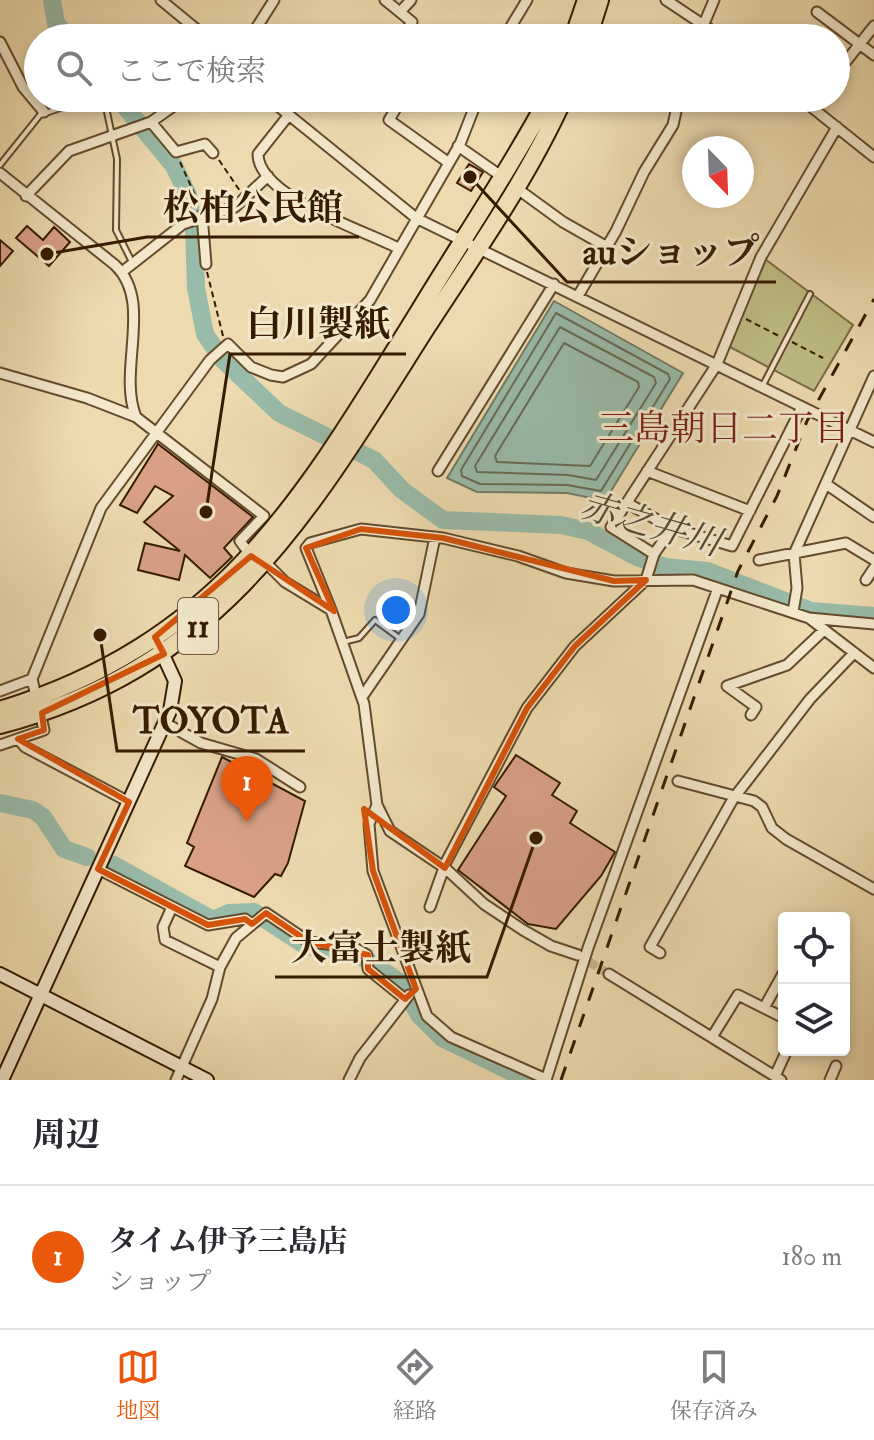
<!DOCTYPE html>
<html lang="ja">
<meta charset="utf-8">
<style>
body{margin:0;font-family:"IM FELL Double Pica","Noto Serif JP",serif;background:#f2f2f3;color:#2b2b33}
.controls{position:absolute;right:24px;bottom:24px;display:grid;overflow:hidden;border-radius:8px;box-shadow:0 4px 12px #0003}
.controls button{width:72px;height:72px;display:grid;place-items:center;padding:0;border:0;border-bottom:2px solid #e1e1e2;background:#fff;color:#2b2b33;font:40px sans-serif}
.compass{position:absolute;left:682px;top:136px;width:72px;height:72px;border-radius:50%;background:#fff;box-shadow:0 4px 12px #0003;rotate:157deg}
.you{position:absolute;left:396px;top:610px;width:28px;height:28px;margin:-20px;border:6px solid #fff;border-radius:50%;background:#1a73e8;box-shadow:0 0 0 12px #1a73e833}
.badge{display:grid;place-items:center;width:52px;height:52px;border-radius:50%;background:#ea580c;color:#fff;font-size:26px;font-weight:700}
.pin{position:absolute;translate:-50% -66px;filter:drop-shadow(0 2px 4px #0008)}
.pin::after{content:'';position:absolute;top:42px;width:28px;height:24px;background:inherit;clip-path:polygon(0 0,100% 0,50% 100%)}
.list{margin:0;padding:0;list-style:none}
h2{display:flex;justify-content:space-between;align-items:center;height:104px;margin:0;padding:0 32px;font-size:34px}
h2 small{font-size:26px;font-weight:400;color:#7c7c81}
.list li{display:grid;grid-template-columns:52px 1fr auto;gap:24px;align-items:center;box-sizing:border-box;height:144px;padding:0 32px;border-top:2px solid #e1e1e2}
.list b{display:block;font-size:30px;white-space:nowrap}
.list p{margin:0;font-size:26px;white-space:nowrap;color:#7c7c81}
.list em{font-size:26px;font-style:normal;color:#7c7c81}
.icon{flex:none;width:44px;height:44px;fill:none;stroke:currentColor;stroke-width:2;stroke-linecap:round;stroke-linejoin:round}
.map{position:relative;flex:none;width:874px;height:1080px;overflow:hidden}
.search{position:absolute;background:#fff;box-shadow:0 4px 12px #0003;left:24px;right:24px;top:24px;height:88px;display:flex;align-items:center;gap:20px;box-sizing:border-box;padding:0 28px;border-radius:44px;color:#7c7c81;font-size:30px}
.sheet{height:248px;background:#fff}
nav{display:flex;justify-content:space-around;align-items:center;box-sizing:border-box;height:112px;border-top:2px solid #e1e1e2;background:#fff;font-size:22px;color:#7c7c81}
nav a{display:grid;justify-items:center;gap:4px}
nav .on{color:#ea580c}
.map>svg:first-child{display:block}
.green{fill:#bfbe86;stroke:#7a6c43;stroke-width:2}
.water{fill:#99bba9;stroke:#717b65;stroke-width:2}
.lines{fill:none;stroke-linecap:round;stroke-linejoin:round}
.shore{stroke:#676b54;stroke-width:2}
.river{stroke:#99bba9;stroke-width:18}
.building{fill:#d9a086;stroke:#351b00;stroke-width:2}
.street-tunnel{stroke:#c8b58c;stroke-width:9;stroke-dasharray:9 4.5;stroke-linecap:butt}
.lane-casing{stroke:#634b2c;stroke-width:8}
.street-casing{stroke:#634b2c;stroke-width:13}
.secondary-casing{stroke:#351b00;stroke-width:16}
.highway-casing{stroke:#351b00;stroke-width:20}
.path{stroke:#351b00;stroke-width:2;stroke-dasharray:6 4;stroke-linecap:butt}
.lane{stroke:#f3e8cb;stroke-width:4}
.street{stroke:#f3e8cb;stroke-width:9}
.secondary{stroke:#f3e8cb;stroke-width:12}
.highway{stroke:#eddbaf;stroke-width:16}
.rail{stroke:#351b00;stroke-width:3;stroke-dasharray:14 14;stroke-linecap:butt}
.marked{fill:none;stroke:#d6530b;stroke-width:6;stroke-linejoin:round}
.labels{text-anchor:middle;stroke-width:6;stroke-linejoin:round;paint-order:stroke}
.shield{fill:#f3e8cb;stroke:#6e583d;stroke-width:2}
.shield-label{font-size:32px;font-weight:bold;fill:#351b00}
.neighbourhood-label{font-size:36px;fill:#7a1f14;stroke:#f3e8cb}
.water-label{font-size:36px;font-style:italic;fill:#534b33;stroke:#f3e8cb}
.leader{fill:none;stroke:#351b00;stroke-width:3}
.callout-dot{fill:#351b00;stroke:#f3e8cb;stroke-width:3}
.callout-label{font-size:36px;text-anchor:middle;font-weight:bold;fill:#351b00;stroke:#f3e8cb;stroke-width:6;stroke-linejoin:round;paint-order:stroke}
</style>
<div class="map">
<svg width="874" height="1080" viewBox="0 0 874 1080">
<rect width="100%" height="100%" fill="#eddbaf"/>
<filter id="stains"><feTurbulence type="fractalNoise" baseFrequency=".0025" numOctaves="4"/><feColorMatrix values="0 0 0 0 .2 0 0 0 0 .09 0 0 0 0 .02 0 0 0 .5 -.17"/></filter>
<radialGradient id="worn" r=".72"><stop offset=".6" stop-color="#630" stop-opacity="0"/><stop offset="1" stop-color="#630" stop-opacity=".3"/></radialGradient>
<path class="green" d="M765,259L853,325L814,391L728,346Z"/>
<path class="water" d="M554,301L683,373L605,501L567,493L477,492L447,478Z"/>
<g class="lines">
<path class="shore" d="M556,313L668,374L670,379L601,491L567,485L480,484L462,476L461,470Z
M560,327L654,377L656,383L596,480L568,475L477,472L475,466Z
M564,343L638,382L639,387L590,466L497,462L495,456Z"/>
<path class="river" d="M52,0L56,23L68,38
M118,98L174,166L188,195L194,229L196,288L205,334L222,359L279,413L374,460L402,490L443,520L561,525L588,531L637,557L665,567L707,571L811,611L874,616
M0,803L33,810L43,817L64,849L87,857
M114,865L213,920L229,913L254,912L306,946L362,957L401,983L419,1015L442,1038L528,1080"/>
</g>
<path class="building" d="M469,164L483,172L471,191L457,183Z
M27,226L43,240L54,227L70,242L49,266L16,238Z
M0,240L13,251L0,266Z
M158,444L253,517L224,548L232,557L210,578L185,555L179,580L138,570L145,543L180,551L144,522L173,496L155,486L137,513L120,505Z
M516,755L560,783L552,795L577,811L570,823L615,852L601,876L556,929L528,924L458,870L506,796L494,787Z
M222,757L305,801L288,863L281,876L275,874L254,897L185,866L194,847L187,843Z"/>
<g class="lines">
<path class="street-tunnel" d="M578,955L609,974"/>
<defs>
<path id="lane" d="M104,98L117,159L116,230L132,262
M0,165L40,115L89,98
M762,387L810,294
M343,642L359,638L375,620L402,640"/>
<path id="street" d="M161,0L207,38
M385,0L412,22L401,38
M666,0L723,38
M400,12L411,0
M817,12L874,55
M250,38L274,0
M504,38L527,0
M698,38L714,0
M0,42L23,87L44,112
M836,74L874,26
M268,98L416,218L874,442
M402,98L389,120L449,163
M800,98L874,157
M288,116L258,154C258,197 366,231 398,248
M151,122L176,152L205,144L213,153
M458,146L501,176
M0,173L115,265C154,302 117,370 136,417
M515,187L563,222L607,247
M26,196L69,151L151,122L185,98
M202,215L206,264
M122,272L183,224L235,207L268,176
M578,296L616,231L644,172L673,125L679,98
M0,373L87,398L136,417L264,516L240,541L251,556L265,562L285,582L331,610L364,704L377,805L390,831L445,868L484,904L523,930L551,946L578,955
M438,471L554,284
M647,471L750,511
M826,484L874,517
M627,503L672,528L732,546L802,407
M654,554L672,528
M759,560L846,543L874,560
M866,580L874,568
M331,610L306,548L310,543L361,529L443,538L518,556L566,573L614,581L693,580L809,618L874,668
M793,612L797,588L794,554L874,376
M809,618L874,624
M0,691L32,679
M362,697L419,614L435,537
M751,715L756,707L727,686L787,665L824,630
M165,723L201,743L256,759L300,787
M18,739L25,747L129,802
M0,745L44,730L32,679L101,508L210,360L228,344L251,367L271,375L283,377L311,364L370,300L460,144L478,98
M678,781L754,801L762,807L772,828L786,839L874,889
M377,805L369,824L373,871L427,1016L451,1037L546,1079
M98,869L208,925L245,919L252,924
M172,907L163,927L165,940L220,967L212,999L176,1080
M430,907L446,862L527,708L575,646L646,580L654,554L611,527L717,364L761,257L837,127
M660,953L650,947L733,799L810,699L854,653
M220,967L236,938L266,913L309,942L353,947L367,955L368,969L405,999
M609,974L781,1080
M764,1008L784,972
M712,1037L738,995L784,1018
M775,1076L787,1050
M349,1080L360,1058L409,995
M546,1080L588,948L718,588
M830,1080L836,1066"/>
<path id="secondary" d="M0,974L207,1080
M2,1080L170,711L175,681L158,644"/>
<path id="highway" d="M573,38L586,0
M588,38L600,0
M0,710C224,641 304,497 419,311C462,240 509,171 548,98
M0,725C225,666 311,509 427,327C475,253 528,178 564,98"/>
</defs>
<use href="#lane" class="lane-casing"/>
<use href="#street" class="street-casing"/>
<use href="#secondary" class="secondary-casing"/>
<use href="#highway" class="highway-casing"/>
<path class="path" d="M219,160L240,191
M180,162L200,206
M207,272L223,336
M746,319L779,336
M792,342L823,358"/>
<use href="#lane" class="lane"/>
<use href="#street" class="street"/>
<use href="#secondary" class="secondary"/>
<use href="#highway" class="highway"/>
<path class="rail" d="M561,1080L738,571L777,496L807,421L874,299"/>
</g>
<path class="marked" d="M361,529L443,538L614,581L646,580L575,646L527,708L445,868L364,809L373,871L416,989L405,999L368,969V955L309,942L266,913L252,924L245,919L208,925L98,869L129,802L18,739L44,730L42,713L164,654L155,637L251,556L334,611L306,548Z"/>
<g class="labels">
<rect class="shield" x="178" y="598" width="40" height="56" rx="6"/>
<g class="shield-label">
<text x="198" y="637">11</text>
</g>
<g class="neighbourhood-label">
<text x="724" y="440">三島朝日二丁目</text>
</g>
<g class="water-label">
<text transform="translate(651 523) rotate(16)" y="13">赤之井川</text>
</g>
</g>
<path class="leader" d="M47 254L147 237H359M470 177L567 282H776M206 512L230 354H406M100 635L117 751H305M536 838L487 977H275"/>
<g class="callout-dot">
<circle cx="47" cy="254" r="8"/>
<circle cx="470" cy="177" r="8"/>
<circle cx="206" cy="512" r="8"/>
<circle cx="100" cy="635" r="8"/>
<circle cx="536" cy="838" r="8"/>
</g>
<g class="callout-label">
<text x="253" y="220">松柏公民館</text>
<text x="671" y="264">auショップ</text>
<text x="318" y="336">白川製紙</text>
<text x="211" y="733">TOYOTA</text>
<text x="381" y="960">大富士製紙</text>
</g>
<rect width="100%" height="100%" filter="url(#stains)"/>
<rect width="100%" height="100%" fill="url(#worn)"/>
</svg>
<div class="controls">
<button><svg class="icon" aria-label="locate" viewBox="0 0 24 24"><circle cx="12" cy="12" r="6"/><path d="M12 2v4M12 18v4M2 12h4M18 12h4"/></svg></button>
<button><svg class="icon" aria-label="layers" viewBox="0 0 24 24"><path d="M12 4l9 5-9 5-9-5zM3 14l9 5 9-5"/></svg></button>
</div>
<svg class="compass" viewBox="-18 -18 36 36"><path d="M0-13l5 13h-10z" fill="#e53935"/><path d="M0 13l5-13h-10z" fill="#7c7c81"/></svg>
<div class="you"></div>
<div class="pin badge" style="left:247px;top:822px">1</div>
<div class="search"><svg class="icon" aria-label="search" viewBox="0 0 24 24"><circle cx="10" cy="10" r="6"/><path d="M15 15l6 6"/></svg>ここで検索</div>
</div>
<section class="sheet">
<h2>周辺<small></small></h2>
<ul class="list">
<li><span class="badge">1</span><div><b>タイム伊予三島店</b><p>ショップ</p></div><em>180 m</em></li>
</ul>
</section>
<nav>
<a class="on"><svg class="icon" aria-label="map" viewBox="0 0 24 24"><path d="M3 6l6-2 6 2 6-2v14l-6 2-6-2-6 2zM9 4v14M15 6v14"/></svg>地図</a>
<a><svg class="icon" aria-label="directions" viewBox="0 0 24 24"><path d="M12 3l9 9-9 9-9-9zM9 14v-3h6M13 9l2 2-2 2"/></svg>経路</a>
<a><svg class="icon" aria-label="saved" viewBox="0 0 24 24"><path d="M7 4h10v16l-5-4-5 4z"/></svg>保存済み</a>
</nav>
